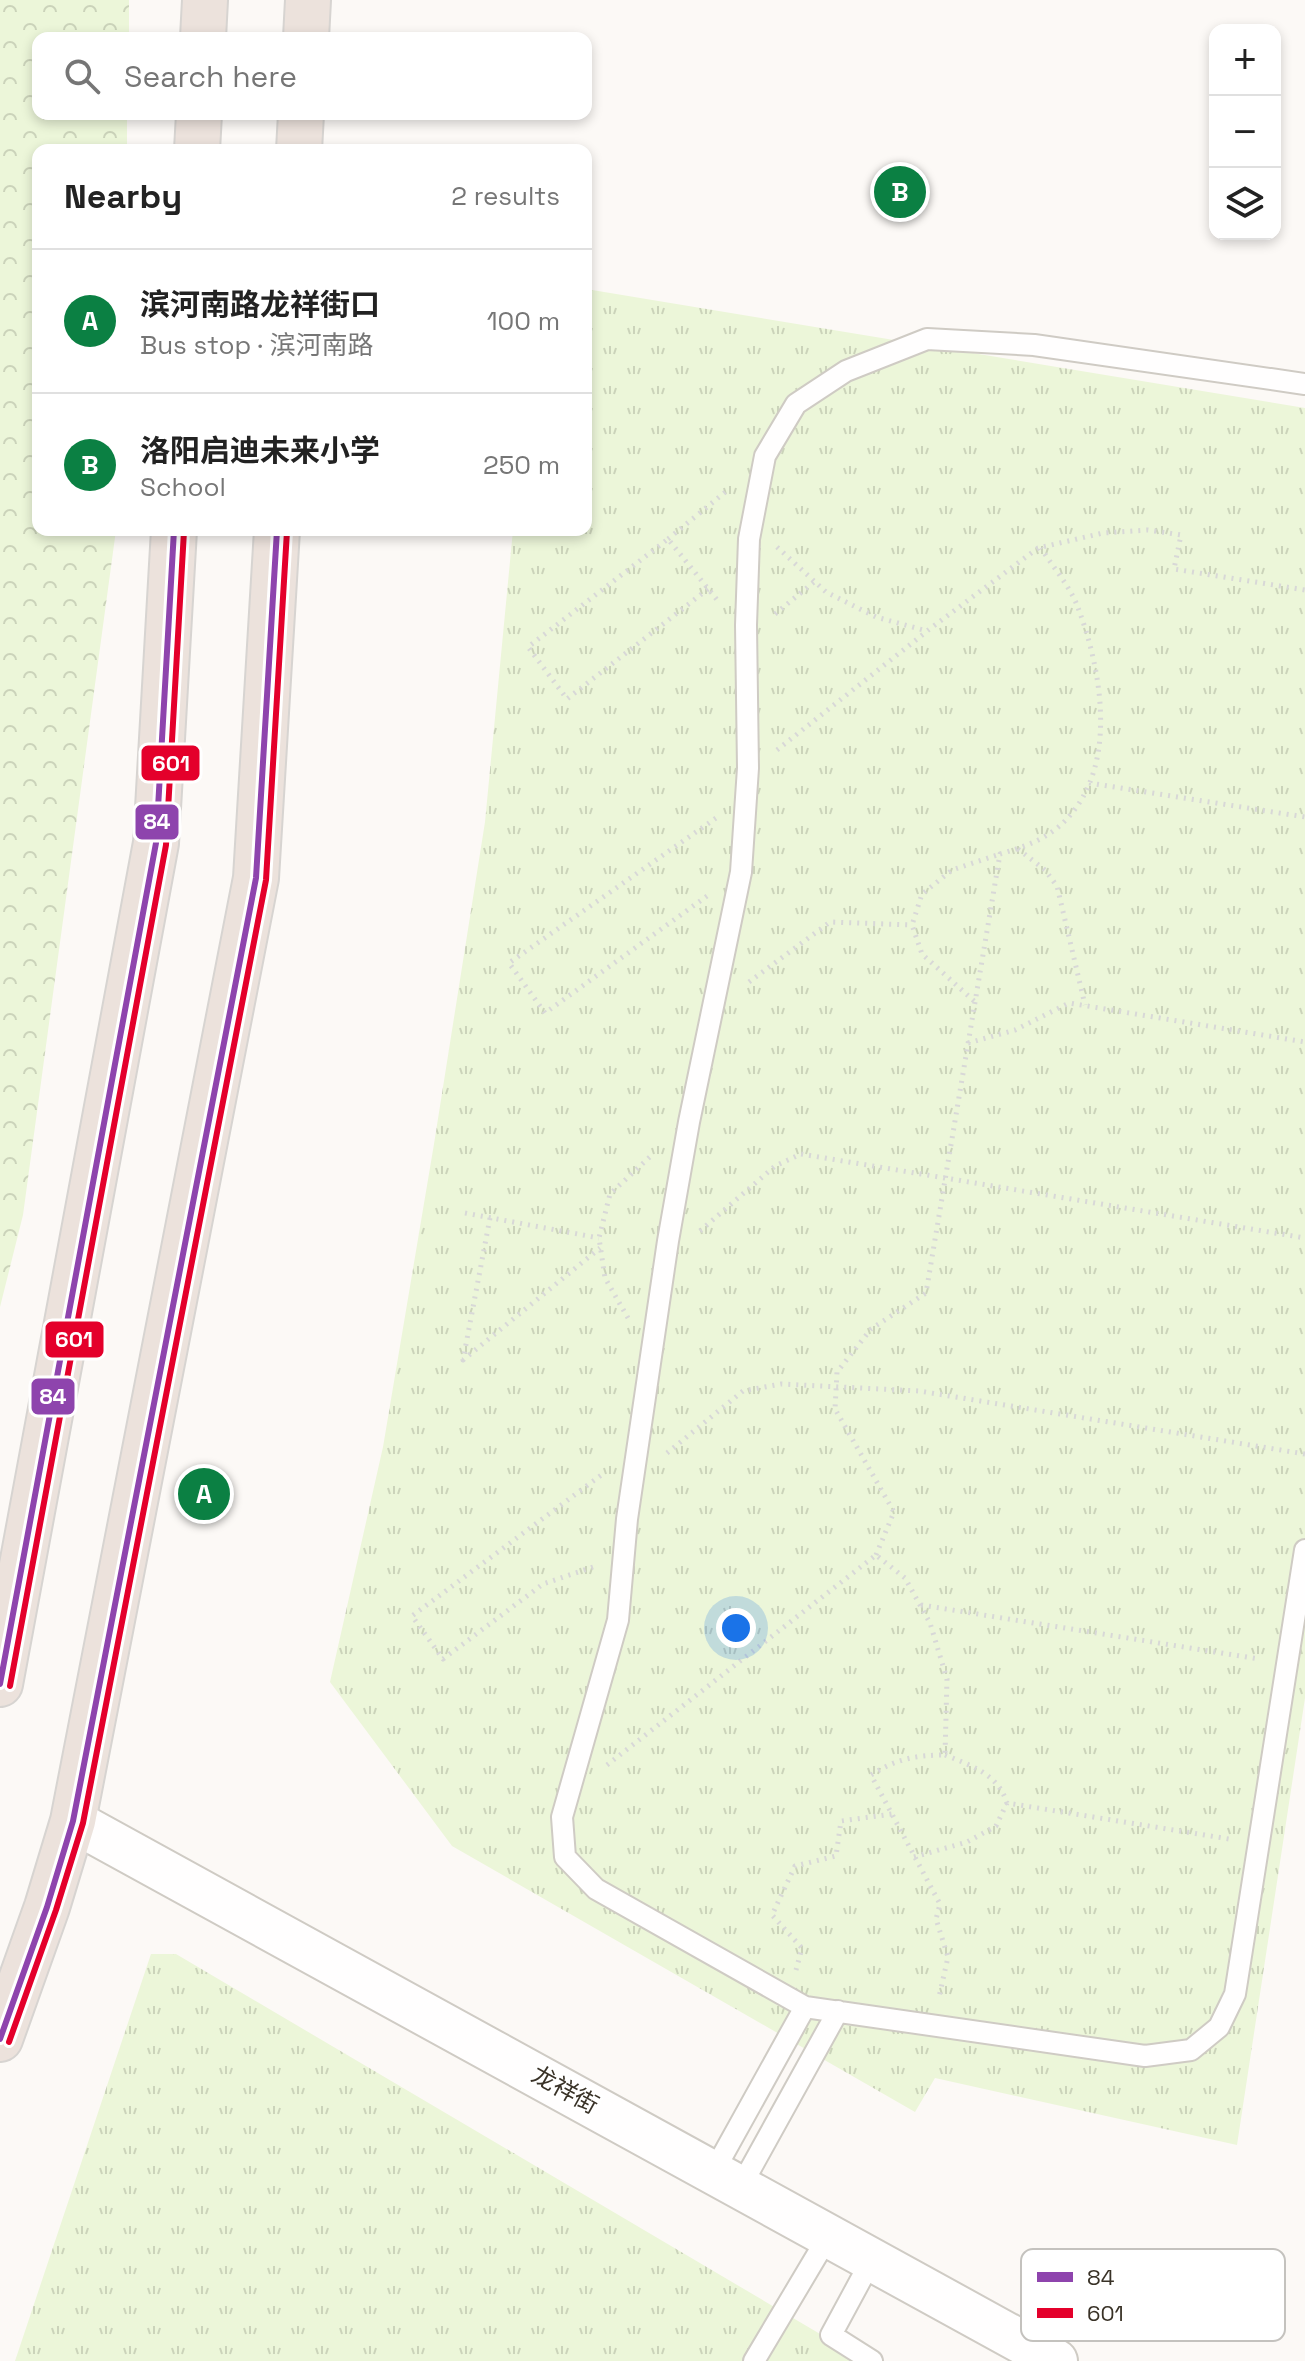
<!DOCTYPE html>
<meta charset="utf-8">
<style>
body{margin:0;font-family:"Space Grotesk","Noto Sans SC",sans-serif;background:#f6f6f6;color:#222}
.controls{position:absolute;right:24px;top:24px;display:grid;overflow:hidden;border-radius:16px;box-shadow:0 4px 12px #0003}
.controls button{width:72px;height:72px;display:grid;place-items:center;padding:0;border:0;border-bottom:2px solid #e0e0e0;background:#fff;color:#222;font:40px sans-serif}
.you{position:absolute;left:736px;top:1628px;width:28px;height:28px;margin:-20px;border:6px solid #fff;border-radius:50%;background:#1a73e8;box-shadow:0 0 0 12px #1a73e833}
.badge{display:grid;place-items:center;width:52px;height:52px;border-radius:50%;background:#0b8043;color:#fff;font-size:26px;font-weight:700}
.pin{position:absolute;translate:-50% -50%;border:4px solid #fff;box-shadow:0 2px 8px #0006}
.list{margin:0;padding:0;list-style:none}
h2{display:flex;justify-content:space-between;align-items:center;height:104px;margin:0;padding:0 32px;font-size:34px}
h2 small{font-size:26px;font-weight:400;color:#767676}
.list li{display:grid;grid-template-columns:52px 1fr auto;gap:24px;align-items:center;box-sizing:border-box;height:144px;padding:0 32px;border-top:2px solid #e0e0e0}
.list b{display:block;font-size:30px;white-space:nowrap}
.list p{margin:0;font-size:26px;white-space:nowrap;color:#767676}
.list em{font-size:26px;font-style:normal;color:#767676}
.icon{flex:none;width:44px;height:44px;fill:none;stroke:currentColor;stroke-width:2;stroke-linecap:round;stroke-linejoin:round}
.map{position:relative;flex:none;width:1305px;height:2361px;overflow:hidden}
.search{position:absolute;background:#fff;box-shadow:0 4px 12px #0003;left:32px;top:32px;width:560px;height:88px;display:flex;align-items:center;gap:20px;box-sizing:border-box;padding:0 28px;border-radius:16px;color:#767676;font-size:30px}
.panel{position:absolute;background:#fff;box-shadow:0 4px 12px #0003;left:32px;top:144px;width:560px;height:392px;border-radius:16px}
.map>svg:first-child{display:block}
.grass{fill:url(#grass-tufts)}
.park{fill:url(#park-crowns)}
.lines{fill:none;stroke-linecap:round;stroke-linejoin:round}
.service-casing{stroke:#cfcbc4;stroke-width:24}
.minor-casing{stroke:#cfcbc4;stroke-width:46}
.trunk-casing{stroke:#d7d4d1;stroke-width:48}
.path{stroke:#d8d8d7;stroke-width:5;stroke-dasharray:2 6;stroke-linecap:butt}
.service{stroke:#fffefe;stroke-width:20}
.minor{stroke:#fffefe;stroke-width:42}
.trunk{stroke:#ece2dc;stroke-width:44}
.bus-1-casing{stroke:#fff;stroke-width:12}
.bus-2-casing{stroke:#fff;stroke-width:12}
.bus-1{stroke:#8e44ad;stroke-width:6}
.bus-2{stroke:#e4002b;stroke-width:6}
.labels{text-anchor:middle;stroke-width:6;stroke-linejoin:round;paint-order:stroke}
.street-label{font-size:24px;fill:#393227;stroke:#fff}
.key{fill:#fff;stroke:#c4c2be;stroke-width:2}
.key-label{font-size:22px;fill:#393227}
.line-badge{stroke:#fff;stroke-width:3}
.badge-label{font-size:22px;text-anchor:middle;font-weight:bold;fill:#fff}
</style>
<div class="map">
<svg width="1305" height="2361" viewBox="0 0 1305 2361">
<defs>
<pattern id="grass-tufts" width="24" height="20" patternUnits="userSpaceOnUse" patternTransform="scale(2)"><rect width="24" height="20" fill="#ecf6d9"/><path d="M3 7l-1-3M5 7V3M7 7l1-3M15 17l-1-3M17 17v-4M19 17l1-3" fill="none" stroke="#cbd3ba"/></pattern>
<pattern id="park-crowns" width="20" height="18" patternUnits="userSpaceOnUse" patternTransform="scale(2)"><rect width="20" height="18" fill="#ecf6d9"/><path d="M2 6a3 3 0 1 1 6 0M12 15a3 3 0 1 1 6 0" fill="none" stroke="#cbd3ba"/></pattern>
</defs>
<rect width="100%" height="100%" fill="#fcf9f6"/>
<path class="grass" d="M586,289L1305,408V1698L1237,2145L935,2078L915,2112L452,1846L330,1682L383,1447L434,1144L485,822L513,530H586Z
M151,1954H176L866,2361H15Z"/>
<path class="park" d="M0,0H129V38H38V114H127V150H38V530H116L23,1215L0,1307Z"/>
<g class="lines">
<defs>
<path id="service" d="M1305,384L1034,345L927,339L846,371L796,404L765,456L749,539L746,625L748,768L741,872L689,1122L668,1241L627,1519L618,1620L562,1817L565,1857L596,1889L805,2007L1145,2056L1191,2050L1219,2027L1235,1994L1305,1550
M714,2171L805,2007
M741,2186L838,2011
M754,2361L829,2235
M872,2361L831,2335L872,2259"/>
<path id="minor" d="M73,1821L1056,2361"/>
<path id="trunk" d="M203,38L205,0
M306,38L308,0
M197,150L199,114
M299,150L301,114
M0,1684L156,843L174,530
M0,2039L47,1907L73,1821L256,878L277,530"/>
</defs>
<use href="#service" class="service-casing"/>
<use href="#minor" class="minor-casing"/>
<use href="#trunk" class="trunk-casing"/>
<path class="path" d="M668,539L729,489
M777,547L826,592L876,617L927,631L1038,548L1103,533L1148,530L1181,535L1174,569L1305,590
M708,589L567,699L528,647L668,539L718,601
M775,614L814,582
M777,750L926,632
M1089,783L1305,817
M1018,849L1045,870L1057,886L1085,1005
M707,896L545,1013L509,963L716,818
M749,982L830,922L912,925
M974,1001L922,954L912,925L922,894L952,870L1000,854
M968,1043L1015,1030L1069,1003L1305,1042
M465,1213L599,1238
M490,1218L463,1360L600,1248
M700,1231L775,1166L801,1154L1305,1238
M628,1318L605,1278L599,1238L610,1194L653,1154
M667,1453L743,1391L781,1384L919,1391L1305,1454
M876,1555L894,1512L835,1409L837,1372L871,1329L926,1293L1000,854C1020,848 1039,842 1056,829C1121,776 1103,673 1077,605C1069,585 1052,566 1041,548
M593,1567L543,1584L443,1659L412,1616L604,1473
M921,1605L1259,1659
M945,1755C972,1766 998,1774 1007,1803L1229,1839
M607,1765L876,1555L905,1578L930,1623L947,1679L945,1755C916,1755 896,1759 871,1775L940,1904L936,1919L948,1957L939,1997
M914,1857L967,1842L996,1826L1007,1803
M796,1970L802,1948L772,1915L795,1866L836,1856L841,1821L892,1814"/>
<use href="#service" class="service"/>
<use href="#minor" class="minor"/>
<use href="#trunk" class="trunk"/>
<defs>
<path id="bus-1" d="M0,1684L156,843L174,530
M0,2039L47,1907L73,1821L256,878L277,530"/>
<path id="bus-2" d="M10,1686L166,845L184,531
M9,2042L56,1910L83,1823L266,880L287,531"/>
</defs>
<use href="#bus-1" class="bus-1-casing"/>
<use href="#bus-2" class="bus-2-casing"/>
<use href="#bus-1" class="bus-1"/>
<use href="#bus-2" class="bus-2"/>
</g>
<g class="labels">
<g class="street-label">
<text transform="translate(565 2090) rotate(29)" y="8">龙祥街</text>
</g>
</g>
<rect x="1021" y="2249" width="264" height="92" rx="12" class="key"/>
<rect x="1037" y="2272" width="36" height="10" fill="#8e44ad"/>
<rect x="1037" y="2308" width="36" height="10" fill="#e4002b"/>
<g class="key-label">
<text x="1087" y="2285">84</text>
<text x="1087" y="2321">601</text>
</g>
<g class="line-badge">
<rect x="140" y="744" width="61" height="38" rx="8" fill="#e4002b"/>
<rect x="134" y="803" width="46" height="38" rx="8" fill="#8e44ad"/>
<rect x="44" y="1320" width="61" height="39" rx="8" fill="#e4002b"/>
<rect x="30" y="1377" width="46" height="39" rx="8" fill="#8e44ad"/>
</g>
<g class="badge-label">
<text x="171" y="771">601</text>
<text x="157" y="829">84</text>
<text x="74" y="1347">601</text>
<text x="53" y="1404">84</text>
</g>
</svg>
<div class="controls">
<button>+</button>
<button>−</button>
<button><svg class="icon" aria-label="layers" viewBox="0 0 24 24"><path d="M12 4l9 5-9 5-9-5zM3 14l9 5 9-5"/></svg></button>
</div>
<div class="you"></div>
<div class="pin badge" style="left:204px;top:1494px">A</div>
<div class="pin badge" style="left:900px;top:192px">B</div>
<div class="search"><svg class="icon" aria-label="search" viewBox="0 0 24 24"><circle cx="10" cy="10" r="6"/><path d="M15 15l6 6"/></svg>Search here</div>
<section class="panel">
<h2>Nearby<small>2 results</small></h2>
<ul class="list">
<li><span class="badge">A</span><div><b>滨河南路龙祥街口</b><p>Bus stop · 滨河南路</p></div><em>100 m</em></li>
<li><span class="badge">B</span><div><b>洛阳启迪未来小学</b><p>School</p></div><em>250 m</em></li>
</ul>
</section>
</div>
